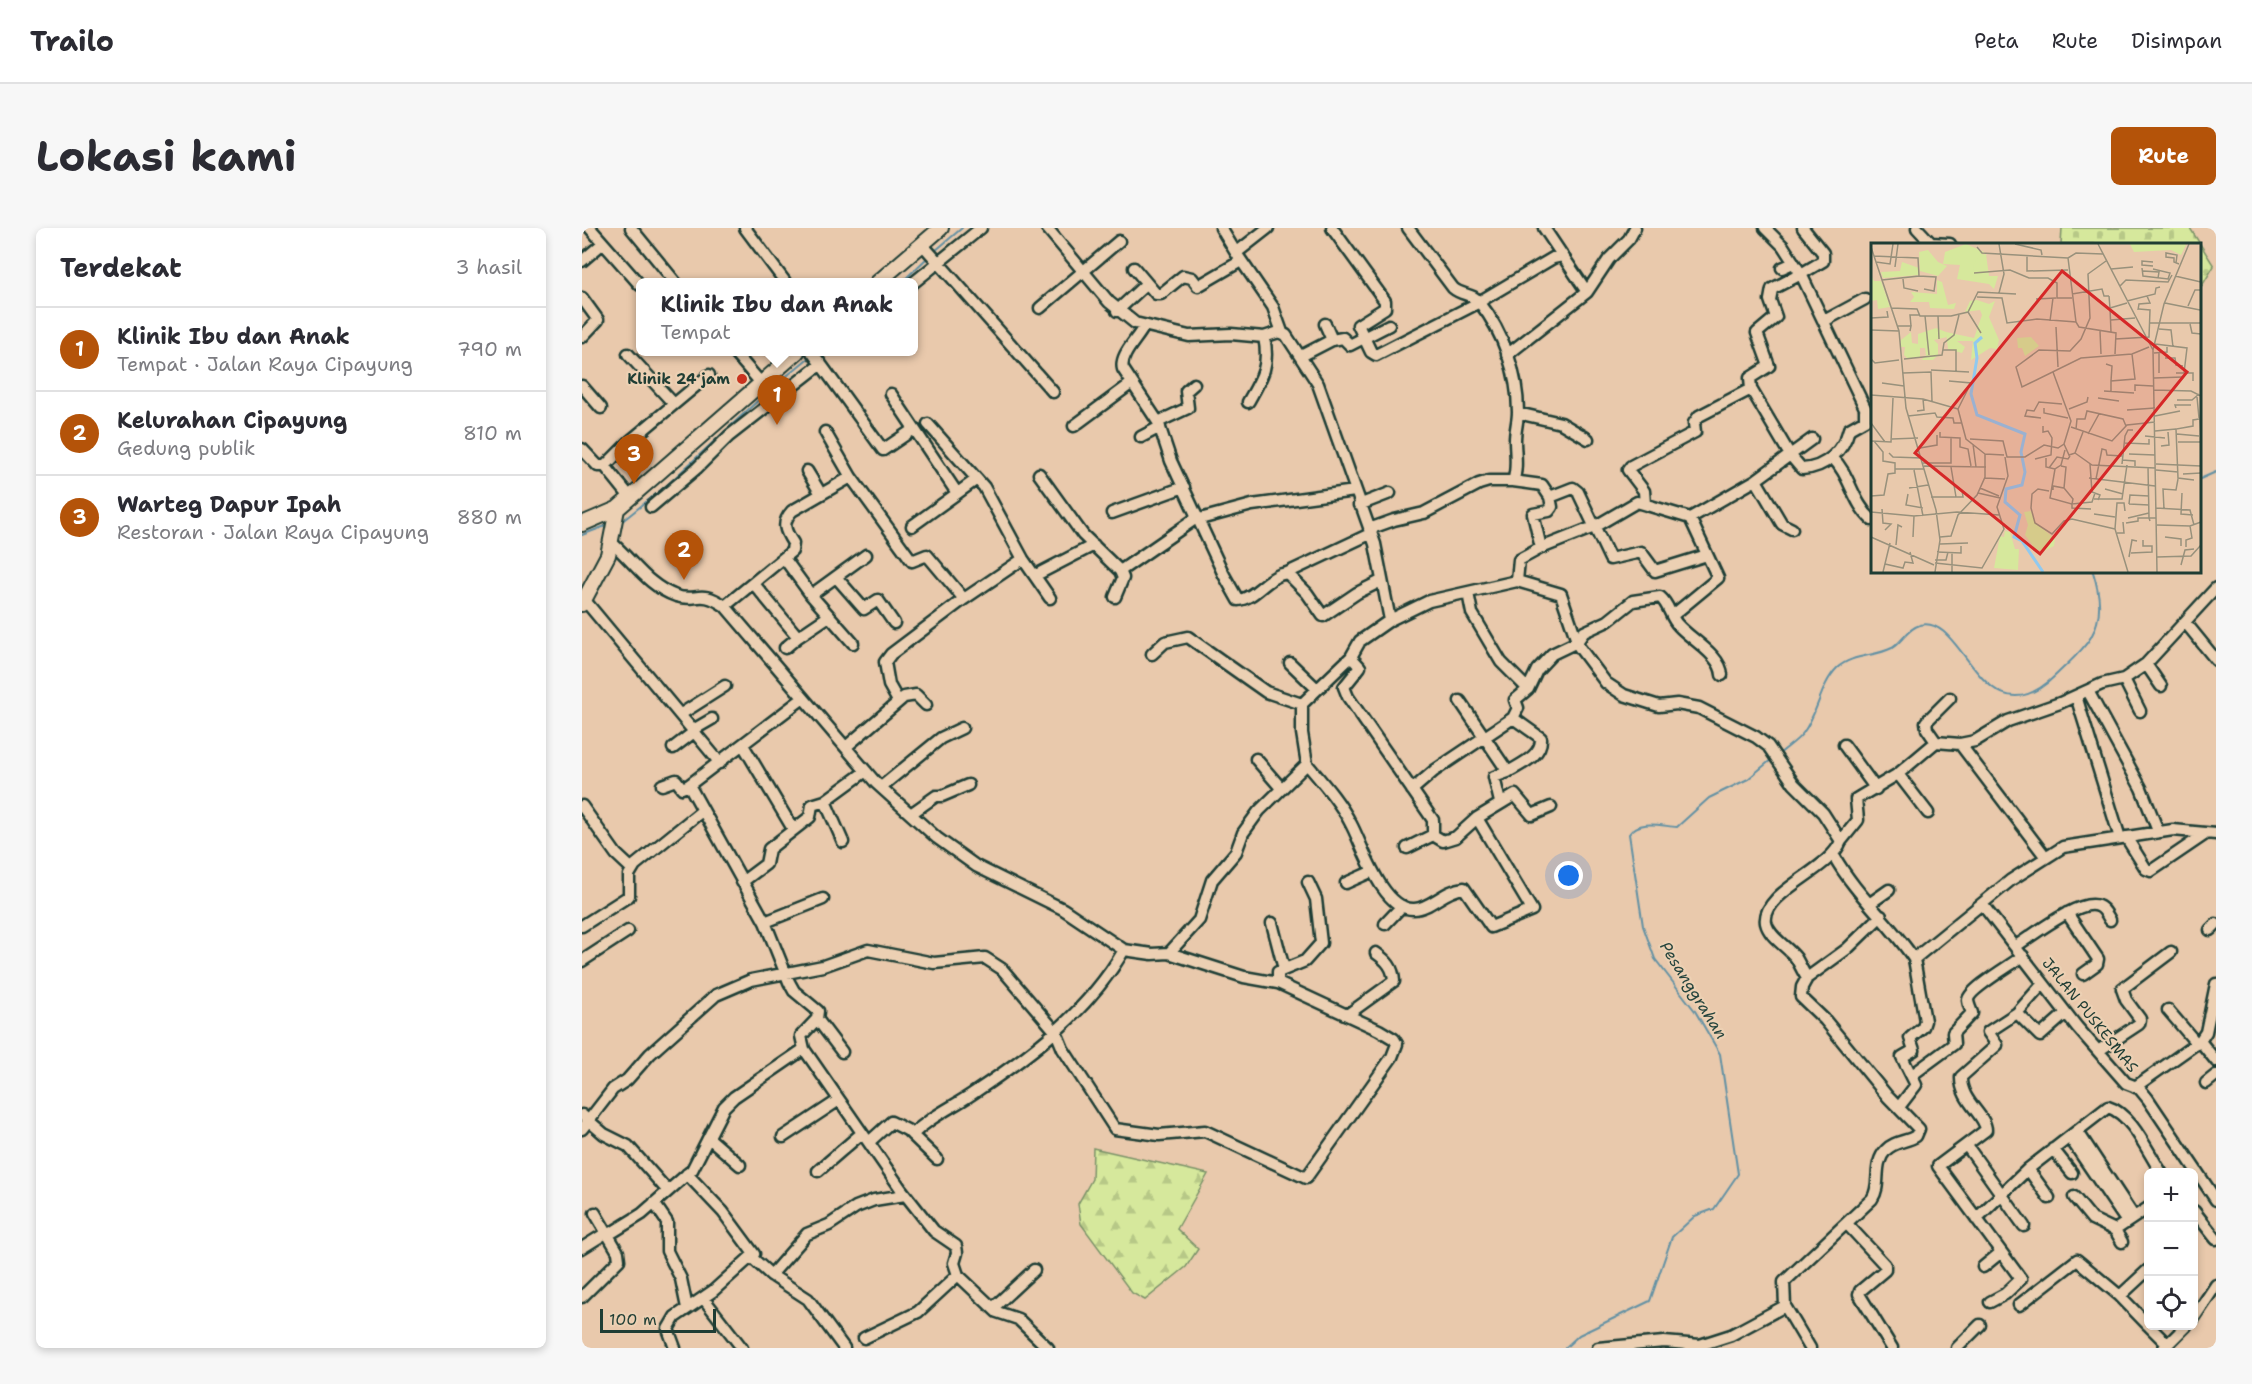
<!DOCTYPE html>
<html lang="id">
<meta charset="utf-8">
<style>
body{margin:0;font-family:"Shantell Sans",sans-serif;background:#f7f7f7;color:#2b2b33}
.controls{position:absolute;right:18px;bottom:18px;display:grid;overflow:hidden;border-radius:9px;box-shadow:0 3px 9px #0003}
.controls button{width:54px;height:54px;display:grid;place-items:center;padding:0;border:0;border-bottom:2px solid #e1e1e2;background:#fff;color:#2b2b33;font:30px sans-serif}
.scale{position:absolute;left:18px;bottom:15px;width:116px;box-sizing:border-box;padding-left:6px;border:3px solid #1f3d34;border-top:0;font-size:16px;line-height:21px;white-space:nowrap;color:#1f3d34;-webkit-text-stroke:4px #ecd0b3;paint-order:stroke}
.you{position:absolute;left:987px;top:648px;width:21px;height:21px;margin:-15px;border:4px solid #fff;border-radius:50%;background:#1a73e8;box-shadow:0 0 0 9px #1a73e833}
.badge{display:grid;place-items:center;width:39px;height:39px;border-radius:50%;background:#b45309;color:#fff;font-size:20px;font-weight:700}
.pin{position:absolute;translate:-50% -50px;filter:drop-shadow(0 2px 3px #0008)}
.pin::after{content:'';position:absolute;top:32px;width:21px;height:18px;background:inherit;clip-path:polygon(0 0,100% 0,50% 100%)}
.popup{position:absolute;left:54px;top:50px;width:282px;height:78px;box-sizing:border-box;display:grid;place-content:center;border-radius:9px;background:#fff;filter:drop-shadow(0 2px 4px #0005);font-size:20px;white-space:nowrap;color:#7c7c81}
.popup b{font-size:22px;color:#2b2b33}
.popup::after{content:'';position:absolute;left:50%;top:100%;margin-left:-12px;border:12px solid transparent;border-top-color:#fff}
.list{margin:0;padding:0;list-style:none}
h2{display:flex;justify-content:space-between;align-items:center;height:78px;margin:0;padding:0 24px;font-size:26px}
h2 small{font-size:20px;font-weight:400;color:#7c7c81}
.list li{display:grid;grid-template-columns:39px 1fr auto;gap:18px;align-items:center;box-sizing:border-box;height:84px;padding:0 24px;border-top:2px solid #e1e1e2}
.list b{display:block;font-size:22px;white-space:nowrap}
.list p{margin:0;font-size:20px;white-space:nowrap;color:#7c7c81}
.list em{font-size:20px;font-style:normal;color:#7c7c81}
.icon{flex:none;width:33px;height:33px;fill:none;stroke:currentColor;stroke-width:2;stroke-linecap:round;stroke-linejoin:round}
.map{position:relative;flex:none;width:1634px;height:1120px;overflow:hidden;border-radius:9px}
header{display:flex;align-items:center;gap:36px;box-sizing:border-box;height:84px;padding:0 30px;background:#fff;border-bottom:2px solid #e1e1e2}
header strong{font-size:28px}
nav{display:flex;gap:33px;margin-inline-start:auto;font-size:21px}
.intro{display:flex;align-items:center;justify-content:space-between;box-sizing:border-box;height:144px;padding:0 36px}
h1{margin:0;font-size:42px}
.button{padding:15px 27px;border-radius:9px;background:#b45309;color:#fff;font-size:21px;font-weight:700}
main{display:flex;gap:36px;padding:0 36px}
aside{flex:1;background:#fff;border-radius:9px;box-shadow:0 3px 9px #0003}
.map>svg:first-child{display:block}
.forest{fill:url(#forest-firs);stroke:#7a9268;stroke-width:1.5}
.cemetery{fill:url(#cemetery-stones);stroke:#7a9268;stroke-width:1.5}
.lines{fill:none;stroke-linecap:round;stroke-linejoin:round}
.stream{stroke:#6391a4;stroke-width:2}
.minor-casing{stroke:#1f3d34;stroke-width:15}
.major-casing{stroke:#1f3d34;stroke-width:18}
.minor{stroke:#ecd0b3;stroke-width:10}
.major{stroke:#ecd0b3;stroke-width:14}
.poi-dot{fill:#c8321e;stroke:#ecd0b3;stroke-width:2}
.labels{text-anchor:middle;stroke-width:4.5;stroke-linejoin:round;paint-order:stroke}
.poi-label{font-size:15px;font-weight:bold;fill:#1f3d34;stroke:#ecd0b3;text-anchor:end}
.street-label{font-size:15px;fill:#1f3d34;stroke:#ecd0b3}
.water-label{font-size:16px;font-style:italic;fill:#25443d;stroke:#ecd0b3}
.inset-river{fill:none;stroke:#90c9ef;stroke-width:3}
.inset-road{fill:none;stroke:#98917c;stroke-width:1.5}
.view{fill:#d62828;fill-opacity:0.15;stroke:#d62828;stroke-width:3}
.inset-edge{fill:none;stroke:#1f3d34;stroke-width:3}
</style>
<header>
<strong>Trailo</strong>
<nav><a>Peta</a><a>Rute</a><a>Disimpan</a></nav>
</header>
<div class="intro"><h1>Lokasi kami</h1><a class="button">Rute</a></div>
<main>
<aside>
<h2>Terdekat<small>3 hasil</small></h2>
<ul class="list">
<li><span class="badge">1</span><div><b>Klinik Ibu dan Anak</b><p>Tempat · Jalan Raya Cipayung</p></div><em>790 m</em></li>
<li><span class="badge">2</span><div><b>Kelurahan Cipayung</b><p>Gedung publik</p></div><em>810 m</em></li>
<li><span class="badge">3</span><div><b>Warteg Dapur Ipah</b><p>Restoran · Jalan Raya Cipayung</p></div><em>880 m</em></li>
</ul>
</aside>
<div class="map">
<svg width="1634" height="1120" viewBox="0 0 1634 1120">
<defs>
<pattern id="forest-firs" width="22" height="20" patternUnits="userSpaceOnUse" patternTransform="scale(1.5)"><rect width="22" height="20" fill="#d6e89c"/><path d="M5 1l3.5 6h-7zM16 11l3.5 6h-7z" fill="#b7c887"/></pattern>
<pattern id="cemetery-stones" width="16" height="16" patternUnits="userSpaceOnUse" patternTransform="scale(1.5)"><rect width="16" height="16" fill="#d6e89c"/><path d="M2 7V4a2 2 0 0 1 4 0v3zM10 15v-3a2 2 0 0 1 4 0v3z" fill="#b7c887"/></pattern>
</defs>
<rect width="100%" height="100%" fill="#e9c9ac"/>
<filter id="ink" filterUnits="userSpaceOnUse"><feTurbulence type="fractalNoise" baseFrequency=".0167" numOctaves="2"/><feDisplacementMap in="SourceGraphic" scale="12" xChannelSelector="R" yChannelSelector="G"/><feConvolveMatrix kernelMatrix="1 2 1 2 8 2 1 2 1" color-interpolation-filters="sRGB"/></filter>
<g filter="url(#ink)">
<path class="forest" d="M511,920L626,946L595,1001L616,1021L604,1039L563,1072L550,1065L499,996L496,976L510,951Z"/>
<path class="cemetery" d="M1480,0H1608L1632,38L1618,61V16H1479Z"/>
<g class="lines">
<path class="stream" d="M353,23L380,0
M319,55L346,29
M1618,251L1634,244
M38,295L85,257L183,166L230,127
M0,307L26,297
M1197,526C1205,519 1215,513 1221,505C1236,486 1238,457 1255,440C1270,426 1293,429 1310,420C1320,414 1326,400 1338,397C1382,384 1401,520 1475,446C1487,434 1500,424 1509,409C1521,388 1518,366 1511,344
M983,1120L997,1107L1068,1073L1090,1009L1113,988L1132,981L1156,946L1138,826L1113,783L1073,731L1061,698L1047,606C1058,591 1079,598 1095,599L1127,570L1166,551L1190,531"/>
<defs>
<path id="minor" d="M8,0L58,57
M49,0L94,55
M163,0L204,55
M465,0L527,74L553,95L607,108L649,106L682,109L697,104L704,107L736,156L793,316L808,392
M639,0L654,25
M686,0L654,25L691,79L700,104
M750,0L803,73V80L776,97L789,124L794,127L890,78L971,30L980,28
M826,0L871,60C880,68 891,65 898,75C921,104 936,146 936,184C936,193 933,202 933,212C933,225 936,241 931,253L960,257L968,269L970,279L967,283L951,286L959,320L937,332L935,353
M962,0L1005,64
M1335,0L1349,15L1368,16
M340,16L471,164
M0,33L20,16
M552,40L574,66H579L601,48L610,50L616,58L659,33
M1200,40L1211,35
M331,55L399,0
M0,70L16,92L0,109
M458,80L537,13
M535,83L564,56
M1242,93L1283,71
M562,98C556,111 537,127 541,141L576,194L589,233L642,347L656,372C673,371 686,347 705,345L725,365L741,388L775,365L799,353
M750,112L761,110L768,117L807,97
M152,124L179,155
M230,124L301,222L332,201
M46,126L92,176
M925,127L1005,64L1027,31L1047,11L1053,0
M719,128L750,112L743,96
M0,158L19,180
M1169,161L1168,150L1187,138L1175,105L1194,89L1188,72L1190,61L1219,46L1201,18L1183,0
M309,166L375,265
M666,174C680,150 688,138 682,109
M936,185L979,195L1006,211
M576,194L606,180L604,163L612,156
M346,196L402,259L441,331L468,370
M492,198L550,155
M243,204L269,249
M559,209L578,199
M0,221L16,238H23
M1250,229C1269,248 1270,274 1290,292
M23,238L48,213L127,147
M23,238L48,269
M225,243L239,266
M457,246L501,307L538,343L541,350L533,369
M1174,252L1200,296L1210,301
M968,269L991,260L996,264L1028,331L1059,324L1073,343L1125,327
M1063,276L1062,263L1046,242L1049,238L1113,204L1112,195L1117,188L1169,161L1208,227L1230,211
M777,277L808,265
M69,279L115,240L147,208L239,136
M530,285L602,259
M618,291L670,277L773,263
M330,298L395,251
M787,301L812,292L842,285L897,256L907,253H931
M959,320L1012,299L1055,274L1108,290L1174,252L1208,227L1220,241C1244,240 1262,222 1267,201L1283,192V180L1219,46L1241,33V25L1221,0
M202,330L229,367L271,415
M538,343L616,289
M705,345L788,306
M454,347L512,317
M254,349L282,381L296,372L312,395
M172,356L216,409L247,388
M886,365L890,385L919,434L946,461
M229,367L284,327
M0,369L138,535
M143,378L210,323L211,315C203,303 199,295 210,283L269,249L330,333L345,327L382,371L441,331
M1090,388L1136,350L1108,290
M1603,394L1634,432
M203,420L216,409
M570,426L583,414L606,409L684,464L720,476
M769,429L778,439L762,459L766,469L851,592V607L825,620
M708,435L735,461
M1564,436L1579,458
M1542,451L1558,483
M1506,463L1559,560L1576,603
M1494,468L1538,610
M220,471L107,557L183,694L207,754L212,763L236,783L235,791L219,808L222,821L319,961L352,1003L374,1018L375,1025L372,1035L376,1047L415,1084L436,1091L466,1120
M316,473L307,457L303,434L309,426L382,371
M878,473L926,544L912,549L918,574
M99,486L143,458
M111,502L130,491
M1354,514L1345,501L1344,494L1368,470
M1378,516L1463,628
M161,517L211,601
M1262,517L1294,561
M264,519L322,469L334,467L344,477
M91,520L112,504
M674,531L699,560
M725,536C741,555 758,574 769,596C781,618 800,682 832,681C848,681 862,662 882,660L909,699L950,682L895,590
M926,544C939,536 960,528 959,510L931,490L936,480L933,472L946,461L955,442L970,426L995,414L1002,404L1026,393L1051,373L1078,369C1087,376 1088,389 1096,397C1108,411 1139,427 1140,447
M1316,546L1346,585
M80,557L94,552L100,560L107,557
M299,559L359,510L380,500
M830,562L852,543L931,490
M243,573L261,614
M0,578L34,626L50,641
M330,585L354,568H360L386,557
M851,607L861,613L874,609L895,590L933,567L950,587L969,579
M1544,609L1564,641L1569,643L1622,607
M1259,613L1276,592L1274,571L1316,546L1354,514L1378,516L1393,513L1426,493L1478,475L1520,456L1542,451L1564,436L1634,360
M1252,628C1274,667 1307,694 1332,731
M160,654L184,636L187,621L228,589L230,577L243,573L284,543
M764,655L791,643
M1287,676L1307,662
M1400,676L1495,799L1544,855L1557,860L1566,871L1634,972
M1485,685L1516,731L1515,736L1501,746
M183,694L241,671
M690,695L702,741
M803,696L820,678
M0,698L47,668V647L53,637L121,582
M1628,702L1634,696
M1434,718C1450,708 1498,670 1516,678C1522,680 1525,687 1528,692
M587,725L617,692L630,652L654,624L661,605L677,583L725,536L720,505V476L769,429L778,413L808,392L847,373L935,353L979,366L997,419L1024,455L1042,467L1077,478L1095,476L1117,480L1174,509L1186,518L1212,556L1241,585L1259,613C1248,643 1179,664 1184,695C1187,709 1206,719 1214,730C1218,737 1221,744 1225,750L1220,759L1219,769L1243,792L1306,869L1337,901L1334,908C1325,914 1312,913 1304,922C1290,936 1300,957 1290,971L1202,1054L1203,1078L1228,1120
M0,733L46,703
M1225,750L1265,721L1299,688
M696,755V744L723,733L739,715L734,671L726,654
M1586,782L1615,816
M1435,785L1458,808L1483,786
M765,787L812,753C811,739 805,733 794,725
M235,791L260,824
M1618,813L1634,833
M1516,823L1557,796L1558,791L1544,772L1540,761L1589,724
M1330,847L1372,816L1371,805L1390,785C1389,782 1386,776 1386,772C1387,761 1431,736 1441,728
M1624,855L1634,847
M1553,859L1618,813L1624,804L1634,756
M1317,879L1334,857L1320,829L1332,822L1328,810L1341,799L1343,793L1332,731L1429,652L1481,619L1591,602L1634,606
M0,887L22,906L46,918L85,962
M0,901L31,861L45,852L68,826L134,767L169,752L241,738L286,722L352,735L403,730L420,741L474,804L481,821L533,901L577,907L623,903L724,950L810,829L815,816L812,811L797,802L696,755L662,749L587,725L570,726L542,722L481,681L394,638L355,610L294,555L143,378C117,360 115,375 94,368C66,358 52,334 30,315
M1496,904L1552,989
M330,907C348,889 369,880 390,866C449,827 506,784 542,722
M201,909L257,872
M127,910L158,937
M1488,910L1545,994
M287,914L309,894L325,902L355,931
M1385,918L1442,998
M1471,921L1490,945
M1446,941L1467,970
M236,943L280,905
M1492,969L1510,991L1533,1002
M72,975L85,994V1023L99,1051L105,1080
M1612,983L1634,1011
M13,985L26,1007
M1394,991L1446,941L1526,879C1550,886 1566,925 1579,944
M1265,996L1303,1037V1042L1278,1063L1277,1066L1310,1120
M1540,1014L1533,1002L1566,980
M0,1020L24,1005
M169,1029L189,1047L226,1071L262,1120
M1401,1039L1418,1025
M189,1047L225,1006L247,997L274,979L292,972L323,967
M1538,1068L1566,1042
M0,1069L37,1032L36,1024L26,1007L60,986L110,942L142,879L152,869L222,821
M122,1071L160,1120
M1408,1074L1423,1066L1439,1051L1356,938L1404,902C1404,887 1378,873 1379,849L1415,817L1406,804L1435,785L1458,759
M1437,1077L1495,1032L1538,1068L1566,1097
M411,1080L452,1042
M1612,1090L1634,1057
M1567,1098L1586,1117
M282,1110L336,1084L376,1047
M93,1120L86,1101L93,1089L131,1063L172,1026L141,984L105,946
M1016,1120L1082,1114L1118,1117L1149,1107L1203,1078
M1375,1120L1398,1097
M1582,1120L1604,1098"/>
<path id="major" d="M295,55L359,0
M0,296L35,281L215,124
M0,376L26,327L35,281"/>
</defs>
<use href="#minor" class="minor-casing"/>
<use href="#major" class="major-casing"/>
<use href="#minor" class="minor"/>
<use href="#major" class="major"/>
</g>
</g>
<circle class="poi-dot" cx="160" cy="151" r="6"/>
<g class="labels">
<g class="poi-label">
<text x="148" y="156">Klinik 24 jam</text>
</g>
<g class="street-label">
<text transform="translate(1508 787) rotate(51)" y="5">JALAN PUSKESMAS</text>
</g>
<g class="water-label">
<text transform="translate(1112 762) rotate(58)" y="6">Pesanggrahan</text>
</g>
</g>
<g transform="translate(1289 15)">
<rect width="330" height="330" fill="#e9c9ac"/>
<path d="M65,85L75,89L76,94L63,97L67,101V112L62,117H50L55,113L54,105H49V114L37,116L33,112L34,104H29L30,97L40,89L41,100L47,101V91Z" fill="#d6e89c"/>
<path d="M95,1L113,9L107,20L111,33H127L123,46L118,41L86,36L89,22L72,21L74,9ZM259,1H314L315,2L310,12L300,7L263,9ZM31,19L48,25V32L12,35L10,29L29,28ZM0,32L3,38H10L19,64L7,66L6,57L0,58ZM66,37L71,39L77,62L85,60L83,66L59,65L58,59H39L43,54L40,49L66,51ZM106,57L118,61L124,58L118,74L128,97L126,106L119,105L100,117L102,98H86L94,104L91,110L77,106L75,89L103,95L111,72L109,67L94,69L99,58ZM160,94L168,103L154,113L151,105H147L146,95Z" fill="#d6e89c"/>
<path d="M57,7L67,19L76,23L67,33L49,28L48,9ZM115,11L118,33H110L103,29L102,22L109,12ZM160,268L164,279L184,296L183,303L173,308L165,307L154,292L157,282L153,269ZM134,288L139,289L144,306H148L147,327L123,325L129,293L133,294Z" fill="#d6e89c"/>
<path class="inset-river" d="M111,94L104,100L106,115L100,151L106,172L154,191L150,209L154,229L151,242L135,246L134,259L149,272L143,294L151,298L172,329"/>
<path class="inset-road" d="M128,1L133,31L128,50M144,1L170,7L171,12M227,1L282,107M0,4L28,88L35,165L65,267L69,297L64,329M106,4L111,10L197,15M156,12V28L197,27M3,13L47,15L48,33L11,37M197,15L205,79M197,15L205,10L232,11M235,18L217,31L219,75L210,96L199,108L168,107L145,124L151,144L210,115L261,111L278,104M5,19L19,21L22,1M305,20L306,12L295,10V14L303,15V19L308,21M282,23L271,22V18L282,19M24,24L27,1M271,25L272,33L297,36L299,30L282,26M240,26L262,24M272,28L288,29L287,35M103,30L139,27L158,35H177L186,40V55H201M48,33L65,34L63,48L53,46M304,33L330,39M32,36L33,45L47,48M249,43L255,37L297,39L301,32M201,51L231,46L233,53H238M238,53L239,65L256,60M106,54L131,55L136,80L166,76L205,79L208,84L245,90L244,111M165,56L185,55M256,58L284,51L285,45L289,44M294,60L329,67M317,63L324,47H329M20,65L46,66L49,73H80L97,69L107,49L145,51M239,65L240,89M267,67L268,61L279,60L276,53M97,69L110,90M54,73L58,112M67,73L68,96M0,75L17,74L16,68M240,77L264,75M179,78L182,55M279,80H330M319,81L321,90L330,91M27,83H40L39,88M40,83L39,72H48M185,84L187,124M288,86L300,87L302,104M0,87L28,88M229,88L230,111M244,96L278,94L279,67L268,66M284,101L316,105L313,130M72,107H85V129M330,108V133M283,110L296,109V104M288,110V130M294,115H304L305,122L312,123M0,116L4,120L28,117M33,116L71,112L73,100L83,92L88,72M235,121L241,123L240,138M60,127L98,129M32,130L60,129L61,158M305,130H322V138M283,135L312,134M11,140L33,143M283,147L320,148L330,153M233,148L263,150M240,148V138L264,136L261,111M264,148V142L282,143M0,152L52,156L87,166M326,154L328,175M227,155L248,158M306,157H321L328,151M173,165V170L197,175M305,165L304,162H320M198,166L216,159L217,154M256,167L284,165M46,168L53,167L52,156M37,173L64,170L66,174L82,175L83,180H91M284,173L309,168M170,175L154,173L156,167L163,168L168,159L191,161M329,175L330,195M0,180L14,199M200,184L241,198L256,182L284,179M205,186L206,176H214L216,168L252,176L255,183M284,188L305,186M69,189V194L89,195V204L97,206L100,223M217,191L228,171M306,191L328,193M274,193L294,195M21,196L47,195M99,196L132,198L136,214H154L173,202L187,205L193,201L200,178L182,129M0,198L20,199L22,155M3,198L12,209V218L24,220V226M307,199H330M254,200L278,201V196M102,201L105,224M193,201L198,212L204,210L221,222L284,225M290,203L298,202L297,189M49,205L66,202V192M194,207L190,222L184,226L179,255L201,261V265L220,266M18,210L22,214L51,215M204,210L212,189M114,211L133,212M258,211L284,212M175,215V224L184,226M164,216L180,212L181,195L177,188L172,189V183M251,217L264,218V223M52,220H80V195M219,221L221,249L229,252L227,257M251,221L254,193L257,187H262M285,221L330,223M53,223L115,224M80,224L85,254M277,224L278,275H285M178,225L186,214L197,216L199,213M43,227L52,273M285,227L307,229M312,231L330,230M114,235L134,236M218,235L284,243M225,236L231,206L235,207L236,212L251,213M323,237L307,235L305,186L322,183V177L328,176M38,245L57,242M109,245L128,253M193,245L202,256L201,261L221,259L224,250M234,246L252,251M182,247V243L193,245L195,224L190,223M178,248L167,246L161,251L160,265L164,280L181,291L193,278L201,276L244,286M107,250L129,255M311,250L310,271L322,272M37,251L35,262L52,265M0,253L13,252L17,231L24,230V226H53M60,254H92L91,247M223,256H251L256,222M258,261L259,252L278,253M258,261L278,262M285,265L319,267L323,282M11,266L12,280L20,281L14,287M293,266L292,246L305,247L307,236M254,268L253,260H246L244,286L257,329M0,269L43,273L86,269L128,272M223,271L244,274M257,275L278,270M255,280L267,278V275H278L279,278M286,282L319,283L330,279M246,290H253L252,279M0,294L63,322M42,294L43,273M69,294L80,293L87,272L106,252L114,234V211L95,196L87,166L100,140L78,138M294,294L310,296V303M69,301L97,300M25,302L27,282L31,284M315,304V297L321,295L319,283M66,309L90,310V303M260,310L281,309V303H272V297M258,314L261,297L266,298M286,314L320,313L330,302M64,317H75L77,309M64,320L111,325L133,286L126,264L137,233L134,214M14,321L32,325L34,319L42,320L39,309M310,322L314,307L323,306M12,329L19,300M81,329V309M286,329L282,107L293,61L318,1"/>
<path class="view" d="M191,28L316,129L169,311L44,210Z"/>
<rect width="330" height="330" class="inset-edge"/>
</g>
</svg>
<div class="controls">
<button>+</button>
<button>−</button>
<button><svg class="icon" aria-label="locate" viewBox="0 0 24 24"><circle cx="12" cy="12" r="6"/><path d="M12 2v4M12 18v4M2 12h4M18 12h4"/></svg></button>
</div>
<div class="scale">100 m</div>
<div class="you"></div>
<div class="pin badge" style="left:195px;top:197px">1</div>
<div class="popup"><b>Klinik Ibu dan Anak</b>Tempat</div>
<div class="pin badge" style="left:102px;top:352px">2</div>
<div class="pin badge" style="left:52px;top:256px">3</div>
</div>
</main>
